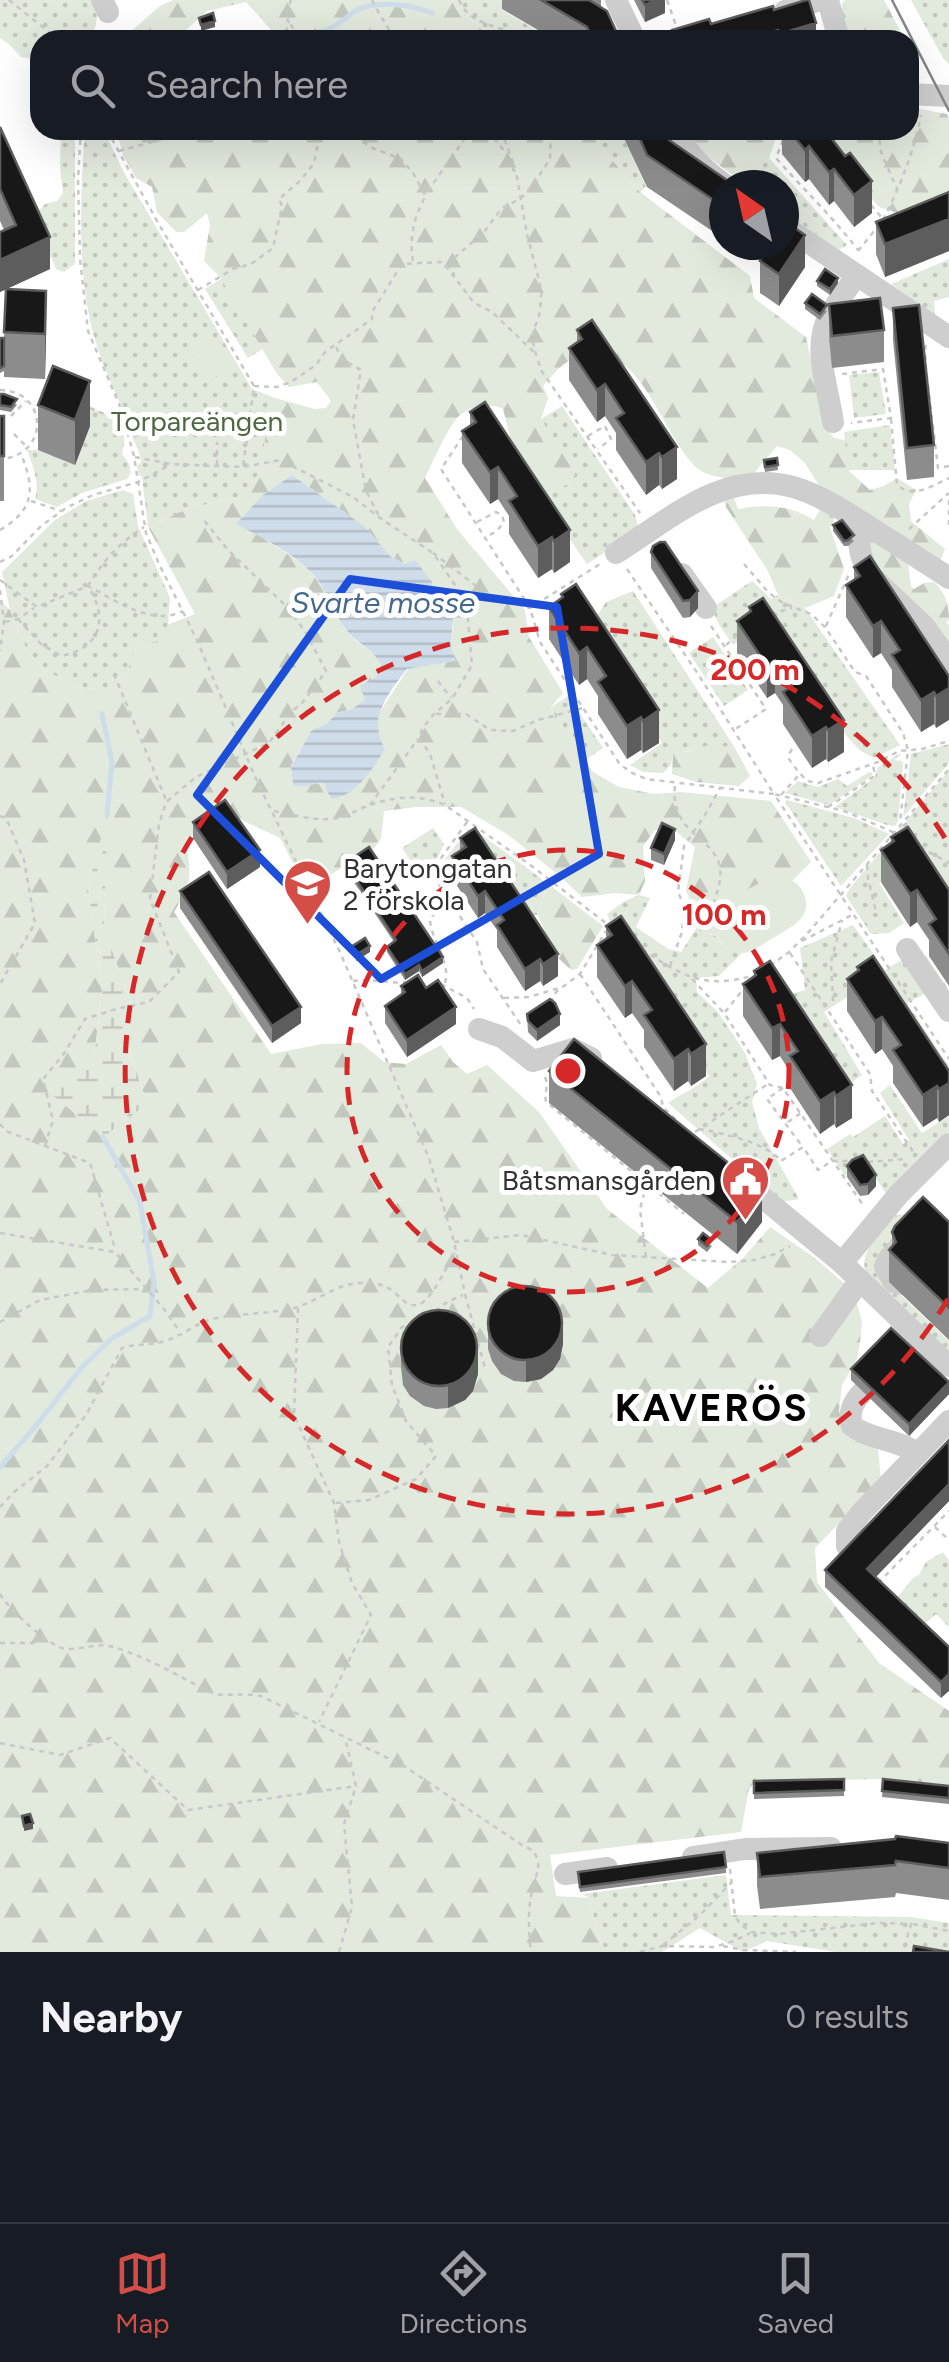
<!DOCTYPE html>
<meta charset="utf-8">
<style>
body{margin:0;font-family:Figtree,sans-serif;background:#242831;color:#f1f3f6}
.compass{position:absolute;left:709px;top:170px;width:90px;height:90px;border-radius:50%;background:#171b24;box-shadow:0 10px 40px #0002;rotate:326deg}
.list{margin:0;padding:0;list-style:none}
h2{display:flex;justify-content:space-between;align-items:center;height:130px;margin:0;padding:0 40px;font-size:42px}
h2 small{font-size:32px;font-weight:400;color:#9ea1a6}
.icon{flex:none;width:55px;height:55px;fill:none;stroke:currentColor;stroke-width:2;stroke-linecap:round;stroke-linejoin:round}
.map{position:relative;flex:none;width:949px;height:1952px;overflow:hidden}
.search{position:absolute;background:#171b24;box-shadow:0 10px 40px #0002;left:30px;right:30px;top:30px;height:110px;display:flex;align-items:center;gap:25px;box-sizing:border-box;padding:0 35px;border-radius:30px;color:#9ea1a6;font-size:38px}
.sheet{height:270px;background:#171b24}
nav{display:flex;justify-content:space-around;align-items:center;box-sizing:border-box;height:140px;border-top:2px solid #363941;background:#171b24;font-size:28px;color:#9ea1a6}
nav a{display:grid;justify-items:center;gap:5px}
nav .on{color:#d44d47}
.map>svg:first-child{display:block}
.green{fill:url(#green-dots)}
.forest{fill:url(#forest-firs);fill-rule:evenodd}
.wetland{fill:url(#wetland-marsh)}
.pitch{fill:#e2e9dd}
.water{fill:url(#water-rules)}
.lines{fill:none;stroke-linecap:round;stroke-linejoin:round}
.stream{stroke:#cfdce9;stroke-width:5}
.path{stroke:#c8c8c8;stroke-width:2.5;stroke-dasharray:5 5;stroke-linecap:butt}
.minor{stroke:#cecece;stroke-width:22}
.tram{stroke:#868686;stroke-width:2.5}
.wall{fill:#8c8c8c}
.shaded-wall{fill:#5d5d5d}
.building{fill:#181818;stroke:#5d5d5d;stroke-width:2.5}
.marked{fill:none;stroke:#1d4ed8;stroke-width:8;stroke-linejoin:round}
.ring{fill:none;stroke:#d62828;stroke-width:5;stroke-dasharray:18 12}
.labels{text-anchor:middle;stroke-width:10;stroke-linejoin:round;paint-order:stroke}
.park-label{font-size:28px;fill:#4f6842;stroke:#fff}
.poi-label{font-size:28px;fill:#313131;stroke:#fff;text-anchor:start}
.water-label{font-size:30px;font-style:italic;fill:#46688b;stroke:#fff}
.district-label{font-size:38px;font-weight:bold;letter-spacing:2.5px;fill:#000;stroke:#fff}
.centre{fill:#d62828;stroke:#fff;stroke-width:5}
.ring-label{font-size:30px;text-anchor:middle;font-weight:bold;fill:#d62828;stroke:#fff;stroke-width:10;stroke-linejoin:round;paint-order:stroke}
</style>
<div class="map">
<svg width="949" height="1952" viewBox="0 0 949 1952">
<defs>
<pattern id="green-dots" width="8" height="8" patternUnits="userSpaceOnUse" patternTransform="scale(2.5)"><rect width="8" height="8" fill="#e2e9dd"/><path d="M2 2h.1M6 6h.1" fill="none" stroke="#c2c8be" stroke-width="1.8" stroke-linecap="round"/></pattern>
<pattern id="forest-firs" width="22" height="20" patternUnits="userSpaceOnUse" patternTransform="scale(2.5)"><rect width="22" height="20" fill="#e2e9dd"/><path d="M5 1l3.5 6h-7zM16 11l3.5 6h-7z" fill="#c2c8be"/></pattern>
<pattern id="wetland-marsh" width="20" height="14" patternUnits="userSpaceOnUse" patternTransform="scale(2.5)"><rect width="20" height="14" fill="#e2e9dd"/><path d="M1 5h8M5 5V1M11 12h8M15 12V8" fill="none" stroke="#c2c8be"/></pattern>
<pattern id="water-rules" width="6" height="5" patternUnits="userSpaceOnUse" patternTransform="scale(2.5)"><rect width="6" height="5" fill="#cfdce9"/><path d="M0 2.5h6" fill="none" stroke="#b2bdc8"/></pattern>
</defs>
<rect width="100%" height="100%" fill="#fff"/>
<path class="green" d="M0,0H93C96,8 98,15 96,24C91,48 59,40 40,40V71L33,59L21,57L10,45L0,38Z
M452,0H502L506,2L502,10L553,40H503L458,12Z
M911,0H949V64L943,58Z
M61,130L75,132V264L64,272L56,269L39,228L37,213L45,204L57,201L63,193L60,168Z
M85,130H104L123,171L252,389L275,398L268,409L262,469L242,497L189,508L148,527L142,477L139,475L137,466L141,462C140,450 134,444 131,433C122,403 106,376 97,346C76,282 80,197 85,130Z
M586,130H620L646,187L640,192Z
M769,158L847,245L839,250L784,212V185L745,184Z
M949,259V297L934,301L935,317L891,284Z
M230,273L274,342L248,358L205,289Z
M879,372L886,414L854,418L849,375Z
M68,403C87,408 122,412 124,437C125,442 123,448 122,454L129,464L131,473L127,479L82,493L57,507L35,499C40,483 33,466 27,450H38L75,464Z
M562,406L627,503L635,515L639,530L587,564L546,505L548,494L571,482L541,419Z
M890,425L895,470H847L844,432Z
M123,490L133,494L138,526L170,598L167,640L138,644L125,676L110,693L84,692L49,672L29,655L10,610L2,572L55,520L86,501Z
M752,581L771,599L778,595L805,608L900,745L874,758L861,751L848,738L767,622L733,645L718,623L712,608Z
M633,591L735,748C709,744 697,751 673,753L671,765L663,773L644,772L630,765L662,743L589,628L606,602Z
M713,637L748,690L724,706L689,653Z
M568,696L603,748L585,760L550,708Z
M949,744V763L903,817L911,754Z
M899,754L901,755L894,760L902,761L903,764L898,821L895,826L887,825L835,807L875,777L878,767Z
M949,770V918L893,874L879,883L904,923L889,933L871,934L846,896L850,888Z
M869,772L872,773V776L829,805L785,793L798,781L818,787L838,779L847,786Z
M787,800L854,818L889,834L841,886L785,802Z
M433,828L444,844L432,870L421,877L402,848Z
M468,829L479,833L547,883L538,915L520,913L459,861L442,879L443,862Z
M639,895L650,898L636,927L668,949L681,952L696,929L718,937C723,949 730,951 742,953L719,976L696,978L697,992L718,1012L745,1053L757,1084L752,1102L759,1128L799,1199L781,1202L668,1103C681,1094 698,1087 709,1076L619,944L607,914L625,901Z
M853,925L885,970L908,956H926L949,990V1002L929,992L907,1003L949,1066V1097L849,996L824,1012L862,1075L838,1092L789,995L805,990L800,948Z
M890,1085L922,1133L949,1116V1131L887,1195L869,1168L871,1166L868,1161L845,1176L827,1149L850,1134L853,1137L885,1116L903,1144L909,1140L880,1093Z
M898,1214L906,1215L900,1294L949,1341V1353L865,1270C860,1250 883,1228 898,1214Z
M943,1552L949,1561V1627L936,1614L926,1623L898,1597L912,1579L919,1575L926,1562Z
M726,1875L731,1915L911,1917L949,1923V1952H835L767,1941L743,1952L700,1928L662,1952H610L601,1944L589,1898L582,1894Z"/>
<path class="forest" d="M173,0H452L458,12L503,40H263L274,33L246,2L207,11L175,40H121L160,6Z
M845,0H884L905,40H849L842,14V3Z
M909,107L947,114L949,119V208L900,214L879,207L805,130H909Z
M116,130H586L640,192L750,276L754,298L806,337L825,426L834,438L845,440L849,471L870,490L884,486L897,478L916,490L909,504L911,521L945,549L941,559L934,560L894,529L819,485L804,462L790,450L777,446L749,479C733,479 709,479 696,467C668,441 646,367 610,358C605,357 600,357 595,357C567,355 561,366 543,386L548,398L541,419L575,474L571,482L548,494L519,472L503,409C489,402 469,406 457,418C446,431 433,462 425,478L457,529L525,610L529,637L563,693L550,708L593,772L619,787L654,794L681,792L771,801L811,862L793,880L782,877C748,896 730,897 718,937L696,929L694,911L686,890L695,847L674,830H655L643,846L645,881L639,895L616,893L582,897L561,877L507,834L461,807H416L384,811L381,839L374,848L307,889L280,838L229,814L213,816L186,841C191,875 193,882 174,912L271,1054L322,1044L361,1043L384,1062L406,1064L441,1045L453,1062L467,1074L487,1065L539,1112L607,1209L708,1288L743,1258L770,1227L815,1258L854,1292L862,1322L860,1342L857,1359L842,1385L839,1411L845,1428L878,1449L881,1480L815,1548L817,1582L879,1663L949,1711V1786L879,1779L756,1782L749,1788L741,1832L550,1855L556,1896L589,1898L601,1944L610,1952H0V600L10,610L29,655L49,672L84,692L110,693L125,676L138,644L167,640V625L195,614L148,527L189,508L242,497L262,469L268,409L275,398L315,409L326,408L331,401L317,382L289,387L277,374L220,277L204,261L210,225L207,213L184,232H176L157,212L152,187L136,178L123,154ZM292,475L364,526L391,557L405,564L431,589L450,610L453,627L450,643L408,669L379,713L377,736L367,774L355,786L329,796L326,783L293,785L291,766L311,731L327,723L337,713L352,709L366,700L381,665C374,651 364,648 353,638C340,626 330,598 320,583C308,564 282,551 264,539L263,495ZM106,821L104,928L133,1009L126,1039L147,1104L49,1092L94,1058L102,991L88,886Z
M687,130H783L777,135L769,158L745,184L707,156Z
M734,498L738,509C765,504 790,505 814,520L821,508L835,518L830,528L844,569L834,596L805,608L778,595L768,571L726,507L724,501Z
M867,533L908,563L911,586L914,589L924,583L934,582C945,592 949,604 949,620L946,622L949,625V653L876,577Z
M712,744L735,748L750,776L739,786L696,782L672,774L673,753L691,751Z
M547,883L603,926L577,969L571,970L554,954L538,915Z"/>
<path class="wetland" d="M107,815L104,928L133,1009L126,1040L147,1104L103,1137L49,1092L94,1057L102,991L88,886Z"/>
<path class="pitch" d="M210,331L232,367L208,381L187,345Z
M569,783L618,827L589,859L540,816Z
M782,876C794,880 801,885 805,897C812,919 788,929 773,938C764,943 754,951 744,953C732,954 723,947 718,937C729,901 745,884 782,876Z"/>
<path class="water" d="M292,475L364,526L391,557L405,564L415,560L432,582C433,600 443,597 450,610C456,621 450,633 451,645C451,650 454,656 456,661L407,669C388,694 367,718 385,749C373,768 356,796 332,799L326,790L325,783C313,783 304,789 293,785L291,767L311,731L327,723L337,713L352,709L365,700L360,686L376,677L381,665C373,649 358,644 348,632C336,618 330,599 320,583C305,559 261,537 236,524L263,495Z"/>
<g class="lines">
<path class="stream" d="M300,40C308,31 317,34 328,29C339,25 346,17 355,11C376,0 410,4 432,13
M102,714L112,762L107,815
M0,1467L34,1428L82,1367L111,1339L150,1316L154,1282L140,1202L103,1137"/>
<path class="path" d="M9,0L59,40
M372,0C378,14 388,25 394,40
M459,0C472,29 502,23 523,40
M667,0L678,31
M289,23L286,16L291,0
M279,40L290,24L303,40
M81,130L78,179L80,259L88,331L119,404L127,431L134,456L146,533L159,564L196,638L257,781L339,950L429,1158L454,1242L465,1294L485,1368
M107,130L157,221L254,386L243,467
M347,130L370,147L401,159L413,173L425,195L471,130
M488,130L508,156
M501,130L514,165L513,170L516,171L527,234L542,292C540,297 541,303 540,309C540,318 534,325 533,335C532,347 538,359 541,370L640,513
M878,130L881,152L897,189
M783,140L776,158C803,189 833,217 858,250
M119,151L195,130
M871,205L882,218
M883,220C900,186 914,152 921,115
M858,251L875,230
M413,261C409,237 414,218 425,197
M454,277L453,259L484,232L502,208L520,199L533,185L550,159L551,130
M198,290L233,269L251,264L273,248L282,206L279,199L301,180L314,163L321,130
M926,345L925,349L926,369L938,468L949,466
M336,347L342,359L361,370L353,420L366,491L379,516
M842,374L883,369L891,418L851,423
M254,386L277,387L291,382L316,365L325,352L372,319V312L402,264L443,262L474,303L492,312L537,355
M0,390C49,391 50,456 0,459
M90,408L111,417L125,429
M11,416L26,401
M891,419L897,485C913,499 932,486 949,478
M14,434L27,447
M463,436L441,469L530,608L540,642L619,763L630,772L646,779L774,794L949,1059
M588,436L605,426L611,439L598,449
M135,457L171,464L217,466L243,467L280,460L353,497L380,518L433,553L457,588L467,608L472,665L452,699L434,714L422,729L419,738L430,754L445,804
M217,465V442
M949,500V526
M31,501L61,511
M477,522L496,512L502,515L504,522L497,531L488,536
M909,529L949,493
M0,530C34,510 35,490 22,456
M433,553L488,595L530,608L600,564
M0,562L12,556L41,526L66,508L93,495L138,482L170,465
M744,564L769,593L783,603L811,614L825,627L855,672L866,676L903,733L908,750L900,822
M627,569L698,674L774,794L844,811L900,835
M0,580L37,607L88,586C115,600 152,627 183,611
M0,590L4,622L0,651
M771,614L792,608
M18,619L41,644L61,656C101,648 109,619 88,586C103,561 119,543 144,527
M5,622L18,619L34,608
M711,626L766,709L734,730
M826,626L849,574
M726,645L739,634
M114,674L166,800
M438,681L451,698
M436,714H466L490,730L513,731L538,720L583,708
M792,749L789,754V759L797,770L807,781L818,783L878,762L899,751L922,749L949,741
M675,786C668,847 742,833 714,901
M781,795L799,775
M370,805L418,739
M828,807L873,777L875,774L873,766
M274,811C294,815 317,822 338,818C348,816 358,809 368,806C395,796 418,794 445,805L529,864L611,927
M0,816L6,818L24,860L35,923L0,984
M467,822L439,861L436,874L440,886L477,942L483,969L521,1025
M920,847L949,863
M867,865L868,878L877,916
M685,905L714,901L733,905
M802,941L852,915
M642,949C681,976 706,990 754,975
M790,953L870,1074L872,1091L914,1153
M670,966L682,932L684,906L678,892L684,846L705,815L720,788
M770,966L789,952L807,934L949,769
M580,974L661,1097L663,1107L685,1129
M692,979L724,1013L770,1085L783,1088L863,1205
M353,981C371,978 390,984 409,982
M445,983C451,961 432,943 430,920L446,896
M441,984L467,998L474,1009
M504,998L529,997L559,988
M833,1001L831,962L842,920
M551,1003L556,992L580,974L606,931
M725,1012L745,987
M545,1077C549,1086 544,1093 546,1102L684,1214
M783,1088L767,1099L802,1146
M788,1122L801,1113
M0,1124L6,1131L90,1163L115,1249
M699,1129C722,1133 767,1143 781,1161L803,1147L818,1170L832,1161H851
M695,1132L768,1084
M45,1146L53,1120L43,1079L63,1055L85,1019L116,1009L149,1002L179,972L150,899L159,824L166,802L196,777L269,743L291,712L302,703L326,671L305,631L285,605L228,550L203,519
M868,1162L905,1159
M0,1233L115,1252L164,1309L180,1332
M454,1242L521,1235L612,1255L728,1262L755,1260L775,1254L790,1246
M646,1257L640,1209L646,1186
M298,1308L294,1415L334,1503L339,1542L352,1583L371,1615L319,1722
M435,1311L447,1302L463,1295
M0,1322L40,1300L93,1290L145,1289
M336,1503L369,1500L416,1479L436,1456L406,1421L392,1385L388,1347L402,1327L411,1324
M0,1507L13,1493L47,1466L86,1415L122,1348C137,1343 153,1346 168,1340C185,1334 197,1322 217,1318C242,1313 268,1314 294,1308C316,1302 334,1285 358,1283C369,1282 379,1283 388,1288C399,1293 406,1310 420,1304C432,1299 447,1266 455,1253
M935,1527L949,1540
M878,1583L949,1511
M0,1594C7,1608 51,1648 66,1649C82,1650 97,1642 113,1647C148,1657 181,1678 214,1694C230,1696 245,1693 261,1696L404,1766L522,1845C531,1849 536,1852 538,1862C540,1869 531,1891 530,1902C528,1918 529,1936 531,1952
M0,1643H35L46,1637
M0,1743L60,1755L110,1738L188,1810L356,1786
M730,1869L735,1916L741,1925L751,1932L778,1934L878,1923L911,1924L903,1952
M913,1924L949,1931
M663,1945L700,1915L731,1883
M723,1946L743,1950L796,1952
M339,1952L352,1907L344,1824L356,1786L345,1737
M640,1952L662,1946L714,1947L734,1941L750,1933"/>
<path class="minor" d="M102,0L108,12
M616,0L635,40
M828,0L839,40
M785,11L820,0
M909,94L949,96
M677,130C688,155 704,170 725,185
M784,226L949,337
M833,422C829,394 817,360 823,333C827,313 845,293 856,276
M864,523C855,543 860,559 872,577L924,626L949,661
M616,553C648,533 680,507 715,493C779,467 819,495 871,528C897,544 923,561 949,578
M682,574L706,608
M907,949L949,1011
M479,1029L502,1037L533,1061L573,1049L591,1058
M740,1179L842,1263L949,1366
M842,1263L899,1194L949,1144
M903,1284L894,1282L885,1267L889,1258L911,1235
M820,1336L860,1280
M886,1371C870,1386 844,1401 852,1426C871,1440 898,1439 916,1453
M847,1546V1531L861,1513L949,1421
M693,1857L745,1849L831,1848
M565,1874L607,1868"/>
<path class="tram" d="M892,0L949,111"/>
</g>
<path class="wall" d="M502,0H601V7L620,40H555L502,9Z
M634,0H665V13L645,22Z
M0,127L50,269L0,292V232L4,230L0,221Z
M620,130H662L666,138L724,185V239L647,187Z
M782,130H817L872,213L854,227L834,201L829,205L809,179L805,182L782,154Z
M949,192V251L885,277L876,254V222Z
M732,245H764L754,260Z
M760,261L805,267L779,306L760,293Z
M817,281L838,283L830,295L817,286Z
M6,289L46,336L45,379L4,377V371L0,373V338H4Z
M805,303L827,311L820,320L805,309Z
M829,304L884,330V362L832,368L829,337Z
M893,308L934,445V477L907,480L893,340Z
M577,330L677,479L662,489L659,485L646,495L616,450V433L605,416L597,422L569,380V348L577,343Z
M0,394L17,405L11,412L0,410Z
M38,405L90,426L75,465L38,450Z
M470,412L570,562L554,573L552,569L538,578L509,534V516L498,499L490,504L462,463V431L470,426Z
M0,416H4V501H0Z
M777,458L778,470L765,472L764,465Z
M833,525L854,541L848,546H844L833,531Z
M651,552L698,608L690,617L683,618L651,568Z
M854,567L949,676L936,728L934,724L921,732L892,687V670L881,653L873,658L846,617V585L854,580Z
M561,594L659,743L643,753L641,750L627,759L598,714V696L587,679L579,685L549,639V607L561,599Z
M749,607L844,752L828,762L826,759L812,768L783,724V705L775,693L767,698L737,653V621L749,613Z
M193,822L260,867L227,889L193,838Z
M891,837L949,890V986L929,956V940L917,922L910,927L881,882V850L891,843Z
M460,838L558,976L543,986L540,981L525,991L497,947V930L485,913L478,918L452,878V856L460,850Z
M675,840L664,865L651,860V848Z
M345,863L443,963L422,977L419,971L405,980L387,952V947L394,942L345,869Z
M180,891L301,1023L272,1043L180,908Z
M606,926L706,1076L691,1086L688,1081L674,1091L644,1047V1030L632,1013L625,1018L597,977V945L606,939Z
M857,967L949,1071V1115L939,1122L937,1118L923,1127L893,1083V1066L882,1049L875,1054L847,1011V979L857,972Z
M754,971L852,1118L836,1128L834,1124L820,1134L790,1088V1072L780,1056L772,1060L743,1016V984L754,977Z
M401,986L456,1024L407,1057L385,1023V1006L401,995Z
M527,1014L560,1025L537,1041L528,1032Z
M549,1071L762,1222L737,1254L549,1103Z
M847,1166L876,1186L868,1195L860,1196L847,1177Z
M949,1222V1340L889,1282V1250L892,1246V1232Z
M698,1239L712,1246L707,1252L698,1245Z
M488,1327L563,1344L560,1359L553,1370L541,1379L526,1382L514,1381L501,1374L492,1361L488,1349Z
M401,1345L478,1374L473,1391L465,1400L448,1408L436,1409L424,1406L410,1396L403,1385L401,1367Z
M851,1369L949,1382V1394L909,1436L851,1380Z
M949,1440V1501L876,1577L949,1647L941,1698L825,1587V1570Z
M844,1779V1796L754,1799V1781Z
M883,1779L949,1786V1804L882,1797Z
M949,1843V1900L896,1893L895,1897L760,1909L757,1885V1853Z
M726,1867V1873L580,1892L578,1878V1872Z"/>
<path class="shaded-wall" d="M656,0H665V13L645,22V5Z
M215,21V27L201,31V25Z
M816,23V40H779V34Z
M778,30V40H743Z
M809,146V179L805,182V150Z
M834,169V201L829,205V172Z
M872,181V213L854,227V195Z
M949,219V251L885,277V244Z
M805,235V267L779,306V274Z
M50,237V269L0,292V260Z
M754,245H764L754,260Z
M838,278V283L830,295V289Z
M46,291V336L45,379V334Z
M90,381V426L75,465V420Z
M605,384V416L597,422V390Z
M677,447V479L662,489V457Z
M659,453V485L646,495V462Z
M498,467V499L490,504V472Z
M570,530V562L554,573V541Z
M552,537V569L538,578V546Z
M698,591V608L690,617V600Z
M881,621V653L873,658V626Z
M587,647V679L579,685V653Z
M775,660V693L767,698V666Z
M949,688V720L936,728V696Z
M934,692V724L921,732V700Z
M659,710V743L643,753V721Z
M641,717V750L627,759V726Z
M844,720V752L828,762V730Z
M826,727V759L812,768V736Z
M675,829V840L664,865V854Z
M260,850V867L227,889V872Z
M917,890V922L910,927V894Z
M485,891V913L478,918V896Z
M370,946V952L356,961V955Z
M558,954V976L543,986V964Z
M443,957V963L422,977V971Z
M540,959V981L525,991V969Z
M419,965V971L405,980V974Z
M632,981V1013L625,1018V986Z
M301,1007V1023L272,1043V1026Z
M456,1007V1024L407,1057V1040Z
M560,1014V1025L537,1041V1030Z
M882,1017V1049L875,1054V1021Z
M780,1024V1056L772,1060V1028Z
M706,1044V1076L691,1086V1054Z
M688,1049V1081L674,1091V1059Z
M949,1083V1115L939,1122V1089Z
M852,1085V1118L836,1128V1096Z
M937,1086V1118L923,1127V1095Z
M834,1092V1124L820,1134V1101Z
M876,1175V1186L868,1195V1184Z
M762,1190V1222L737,1254V1222Z
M563,1322V1344L560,1359L553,1370L541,1379L526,1382V1360Z
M478,1351V1374L473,1391L465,1400L448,1408V1386Z
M949,1383V1394L909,1436V1424Z
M949,1484V1501L867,1586V1569Z
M949,1674V1691L941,1698V1682Z
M33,1823V1829L24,1831V1826Z"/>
<path class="building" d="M541,0H589L607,11L620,40H593L587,27Z
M642,0H656L645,5Z
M806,0H809L816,23L779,34L778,30L743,40H675L672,30L709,19L711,24L773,6L774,10Z
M213,13L215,21L201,25L199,18Z
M0,127L50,237L0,260V232L16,225L0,189Z
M636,130H662L666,138L734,185H724V207L647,155Z
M789,130H817L821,134L825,130L845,156L850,153L872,181L854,195L834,169L829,172L809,146L805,150Z
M949,192V219L885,244L876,222Z
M786,222L805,235L779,274L760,261L770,245H784V225Z
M825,269L838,278L830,289L817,281Z
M6,289L46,291L45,334L4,332Z
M812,294L827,305L820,314L805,303Z
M880,298L884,330L832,336L829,304Z
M919,305L934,445L907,448L893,308Z
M592,320L677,447L662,457L659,453L646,462L616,418L624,413L605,384L597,390L569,348L582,339L577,330Z
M0,338H4V366L0,368Z
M53,366L90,381L75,420L38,405Z
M0,394H4L17,399L11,407L0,405Z
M485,402L570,530L554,541L552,537L538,546L509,501L517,496L498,467L490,472L462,431L476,422L470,412Z
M0,416H4V456H0Z
M777,458L778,465L765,467L764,460Z
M842,520L854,535L848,540L844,541L833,525Z
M660,542H665L698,591L690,600L683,601L651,552L653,546Z
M870,556L949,676V688L936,696L934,692L921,700L892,655L900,650L881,621L873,626L846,585L860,576L854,567Z
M576,584L659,710L643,721L641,717L627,726L598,682L606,676L587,647L579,653L549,607L563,597L561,594Z
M763,598L844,720L828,730L826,727L812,736L783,692L792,686L775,660L767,666L737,621L751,611L749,607Z
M225,800L260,850L227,872L193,822Z
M662,823L675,829L664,854L651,848Z
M908,827L949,890V954L929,924L936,919L917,890L910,894L881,850L894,841L891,837Z
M475,828L558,954L543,964L540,959L525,969L497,925L504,920L485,891L478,896L452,856L466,847L460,838Z
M369,847L443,957L422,971L419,965L405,974L387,947L396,940L345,863Z
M209,872L301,1007L272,1026L180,891Z
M621,916L706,1044L691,1054L688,1049L674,1059L644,1015L652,1010L632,981L625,986L597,945L612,935L606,926Z
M365,938L370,946L356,955L351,947Z
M873,956L949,1071V1083L939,1089L937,1086L923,1095L893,1050L901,1045L882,1017L875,1021L847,979L859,970L857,967Z
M770,961L852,1085L836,1096L834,1092L820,1101L790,1056L798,1051L780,1024L772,1028L743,984L756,975L754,971Z
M418,975L426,988L438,980L456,1007L407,1040L385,1006L405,992L401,986Z
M550,999L555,1003L560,1014L537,1030L528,1021L527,1014Z
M574,1039L762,1190L737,1222L549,1071Z
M863,1155L876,1175L868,1184L860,1185L847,1166L852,1160Z
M923,1197L949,1222V1308L889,1250L896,1242L892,1232L895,1226Z
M703,1233L712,1240L707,1246L698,1239Z
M488 1323a37 37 0 1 1 74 0a37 37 0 1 1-74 0Z
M401 1348a38 38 0 1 1 76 0a38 38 0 1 1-76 0Z
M891,1328L949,1382L909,1424L851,1369Z
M949,1440V1484L867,1569L949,1647V1674L941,1682L825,1570Z
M844,1779V1790L754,1793V1781Z
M883,1779L949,1786V1798L882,1791Z
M30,1814L33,1823L24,1826L22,1816Z
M896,1836L949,1843V1868L896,1861L895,1865L760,1877L757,1853L895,1839Z
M724,1852L726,1867L580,1887L578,1872Z
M914,1946L949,1952H913Z"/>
<path class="marked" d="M350,579L557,607L599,854L381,979L197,795Z"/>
<g class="ring">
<circle cx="568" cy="1071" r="221"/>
<path d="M948 1299A443 443 0 1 1 948 843"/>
</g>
<defs>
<symbol id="school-pin" viewBox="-11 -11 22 30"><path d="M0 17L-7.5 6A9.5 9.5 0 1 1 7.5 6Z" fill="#d44d47" stroke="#fff"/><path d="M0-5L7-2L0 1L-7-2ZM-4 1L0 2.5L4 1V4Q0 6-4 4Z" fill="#fff"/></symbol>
<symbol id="civic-pin" viewBox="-11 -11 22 30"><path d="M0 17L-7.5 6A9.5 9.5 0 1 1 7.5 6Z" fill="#d44d47" stroke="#fff"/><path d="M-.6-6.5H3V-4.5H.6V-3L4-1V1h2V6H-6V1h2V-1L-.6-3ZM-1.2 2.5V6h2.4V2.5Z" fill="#fff"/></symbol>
</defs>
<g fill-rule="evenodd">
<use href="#school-pin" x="280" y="856" width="55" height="75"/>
<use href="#civic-pin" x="718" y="1152" width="55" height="75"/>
</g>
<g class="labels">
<g class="park-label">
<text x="197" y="431">Torpareängen</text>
</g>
<g class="poi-label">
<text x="343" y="878">Barytongatan<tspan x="343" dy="32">2 förskola</tspan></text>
<text x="711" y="1190" text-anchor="end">Båtsmansgården</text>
</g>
<g class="water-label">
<text x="383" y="613">Svarte mosse</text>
</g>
<g class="district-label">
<text x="712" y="1421">KAVERÖS</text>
</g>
</g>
<circle cx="568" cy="1071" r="15" class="centre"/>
<g class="ring-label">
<text x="755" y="680">200 m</text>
<text x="724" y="925">100 m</text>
</g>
</svg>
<svg class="compass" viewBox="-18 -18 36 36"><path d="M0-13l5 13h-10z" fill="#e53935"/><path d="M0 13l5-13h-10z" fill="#9ea1a6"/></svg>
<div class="search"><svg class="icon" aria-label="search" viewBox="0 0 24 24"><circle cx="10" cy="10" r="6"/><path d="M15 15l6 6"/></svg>Search here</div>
</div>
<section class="sheet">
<h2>Nearby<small>0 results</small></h2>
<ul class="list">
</ul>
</section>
<nav>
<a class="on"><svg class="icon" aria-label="map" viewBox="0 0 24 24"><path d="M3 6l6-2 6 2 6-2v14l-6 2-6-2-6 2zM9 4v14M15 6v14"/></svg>Map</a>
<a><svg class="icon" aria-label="directions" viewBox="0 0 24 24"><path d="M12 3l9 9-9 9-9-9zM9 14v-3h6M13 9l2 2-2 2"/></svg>Directions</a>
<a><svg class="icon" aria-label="saved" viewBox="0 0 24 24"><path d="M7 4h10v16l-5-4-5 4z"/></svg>Saved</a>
</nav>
